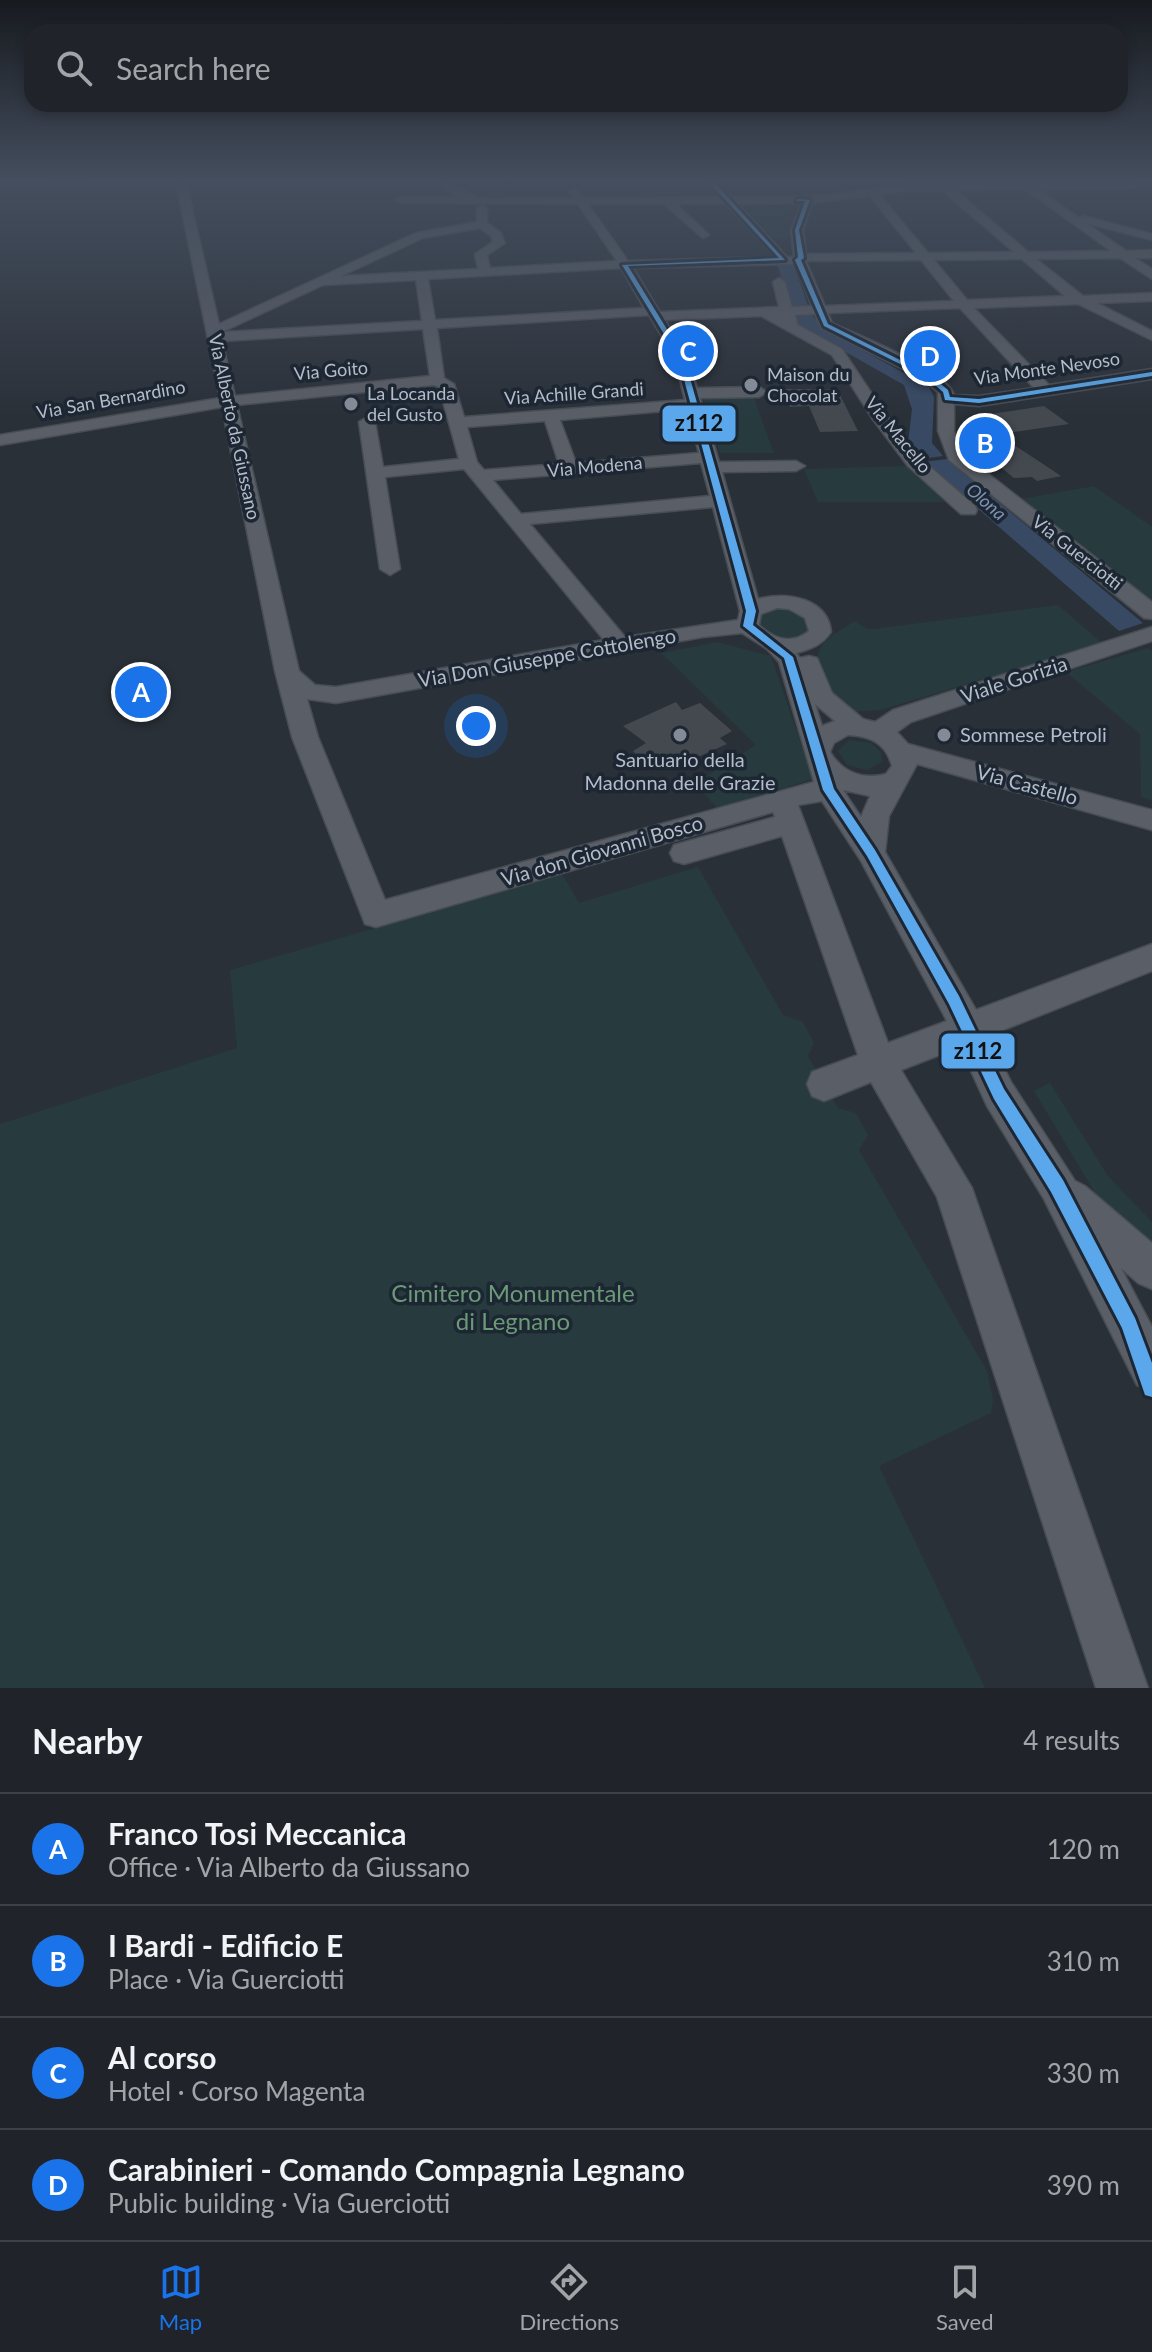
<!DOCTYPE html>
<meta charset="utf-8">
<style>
body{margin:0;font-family:Lato,sans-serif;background:#2d3036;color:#f1f3f6}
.you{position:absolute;left:476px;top:726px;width:28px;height:28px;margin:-20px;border:6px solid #fff;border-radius:50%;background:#1a73e8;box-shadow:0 0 0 12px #1a73e833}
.badge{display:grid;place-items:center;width:52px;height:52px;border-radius:50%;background:#1a73e8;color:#fff;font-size:26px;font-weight:700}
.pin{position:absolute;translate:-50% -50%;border:4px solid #fff;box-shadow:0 2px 8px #0006}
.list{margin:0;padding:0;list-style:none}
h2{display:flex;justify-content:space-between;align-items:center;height:104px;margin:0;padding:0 32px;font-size:34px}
h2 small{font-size:26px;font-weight:400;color:#a2a4a8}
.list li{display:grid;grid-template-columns:52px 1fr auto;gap:24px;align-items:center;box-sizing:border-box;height:112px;padding:0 32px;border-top:2px solid #3d4147}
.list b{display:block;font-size:30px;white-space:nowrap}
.list p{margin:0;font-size:26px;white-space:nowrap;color:#a2a4a8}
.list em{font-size:26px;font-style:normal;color:#a2a4a8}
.icon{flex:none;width:44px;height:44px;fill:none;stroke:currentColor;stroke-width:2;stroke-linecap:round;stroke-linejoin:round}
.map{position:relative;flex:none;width:1152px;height:1688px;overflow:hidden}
.search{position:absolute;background:#20242a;box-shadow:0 4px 12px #0003;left:24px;right:24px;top:24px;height:88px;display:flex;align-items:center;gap:20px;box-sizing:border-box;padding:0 28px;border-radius:24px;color:#a2a4a8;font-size:30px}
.sheet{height:552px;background:#20242a}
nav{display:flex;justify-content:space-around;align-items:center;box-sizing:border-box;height:112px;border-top:2px solid #3d4147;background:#20242a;font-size:22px;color:#a2a4a8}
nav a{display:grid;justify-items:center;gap:4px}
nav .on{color:#1a73e8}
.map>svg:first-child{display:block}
.green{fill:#273a3e}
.water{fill:#384963}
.building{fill:#444950}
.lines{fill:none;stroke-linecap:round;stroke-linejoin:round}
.minor-casing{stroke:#484c53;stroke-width:3}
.minor{fill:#5a5e66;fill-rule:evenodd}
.bus-1-casing{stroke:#1d2633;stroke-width:6}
.bus-1{fill:#5aa8eb;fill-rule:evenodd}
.poi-dot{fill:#848b96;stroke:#1d2633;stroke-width:3}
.labels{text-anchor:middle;stroke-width:7;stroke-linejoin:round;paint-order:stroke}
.far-street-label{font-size:18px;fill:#b4bcc9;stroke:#1d2633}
.far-poi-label{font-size:18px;fill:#b4bcc9;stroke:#1d2633;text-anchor:start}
.far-water-label{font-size:18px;font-style:italic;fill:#7c92b1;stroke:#1d2633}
.street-label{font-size:20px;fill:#b4bcc9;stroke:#1d2633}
.poi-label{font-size:20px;fill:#b4bcc9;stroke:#1d2633;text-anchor:start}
.near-park-label{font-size:24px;fill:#6b9a76;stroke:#1d2633}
.line-badge{stroke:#1d2633;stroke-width:3}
.pale-badge-label{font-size:22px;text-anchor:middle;font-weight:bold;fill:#111}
</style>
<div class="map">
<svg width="1152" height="1688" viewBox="0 0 1152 1688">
<rect width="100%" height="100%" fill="#2a3038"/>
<path class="green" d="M857,182H1104L1105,183L896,186L823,197L846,190L842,187Z
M755,202L799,204L800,207L791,208L783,227L791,230L786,239L772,238L756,219L757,216H753L743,204Z
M753,396L774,453H720L703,397Z
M907,466L945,502H818L804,469Z
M1094,486L1152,527V601L1021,499Z
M1058,605L1102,643L881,710C873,710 863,712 855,711C834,707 806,664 823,644C830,635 845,628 854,621L867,629H873Z
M788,607L808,619L809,630C792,646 775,637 757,628L762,609Z
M717,642L771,656L813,779L718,809L695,783L756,745L661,653Z
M1148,648L1152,651V800L1141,797L1140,734L1066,672Z
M849,740L871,743L881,752L882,762L867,770L847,765L838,751Z
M698,867L783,1015L803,1022L814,1043L808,1056L838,1108L856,1113L868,1135L859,1150L987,1371L993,1400L991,1413L879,1466L985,1688H0V1124L237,1048L230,970L562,874L579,903Z
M1050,1083L1108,1176L1152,1222V1251L1098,1198L1034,1091Z"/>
<path class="water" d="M777,263H793L808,306L790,307Z
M792,313H810L824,329L929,387L934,397L932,443L943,456L921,459L908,443L912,409L904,385L798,325Z
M947,459L1143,623L1119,631L924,462Z"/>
<path class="building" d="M783,389H837L858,431L820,432L809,406L790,407Z
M1044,406L1069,424L1000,434L977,416Z
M1002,437L1037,460L1061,476L1037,481L1032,477L1014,478L967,440Z
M676,702L682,710L700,703L732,731L720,738L727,744L669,770L657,759L645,764L633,751L646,743L623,726Z"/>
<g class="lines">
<defs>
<path id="minor" d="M87,182L58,186L53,183L54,182Z
M176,182H186L219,324L416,233L477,222V208L482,205L487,208V223L500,232L505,243L487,255L490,268L617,261L578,204L401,203L396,200L401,197H457L437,182C454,182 466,195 483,199L573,198L569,192L574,189L584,198L721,197L715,191L720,188L732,197H808L908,185L1118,182L1142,185L1137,188L1038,189L1079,218L1083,216L1152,234V240L1086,223L1126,251L1152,250V258H1135L1152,269V279L1120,258L1036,259L1083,296L1152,293V301L1097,303L1152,331V340L1078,304L974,308L1049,385L1152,369V379L979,406L954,404V431L963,454L1152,602V619L1144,618L949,460L938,431V392L923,379L821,328L815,314L795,315L798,325L842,349L886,415L920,458L975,506L977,510L975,514H961L908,466L872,418L832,355L761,316L665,320L688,357L697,388L759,387L767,392L759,397L700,398L719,462L796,461L805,466L796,471L722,472L758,599C786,591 828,598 831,632C822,645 811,649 796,653L800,658L809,656L817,658L832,693L863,719L875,722L893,710L1152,627V641L911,722L897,732L908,744L1152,810V830L917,764L889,816L885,852L976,1010L1152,944V971L988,1036L1011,1082L1075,1181L1085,1186L1152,1243V1289L1138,1283L1121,1268L1152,1327V1391L1137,1385L1044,1199L987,1106L960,1047L901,1070L972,1188L1148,1688H1096L937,1197L871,1082L824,1101L812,1096L807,1084L812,1072L858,1055L782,836L684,864L674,861L670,853L674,845L775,817L773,812L376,927L365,924L292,737L275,671L222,407L0,445V435L220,398ZM1025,189L1111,251L1028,252L955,190ZM908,191H943L1014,252L928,253L879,194ZM870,196L916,253L806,254L803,230L812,203ZM802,203L791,230L794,257H787L738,204ZM588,204H664L703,238L709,235L707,233L676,204H726L776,257L628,261ZM480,228L491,236L493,242L475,254L478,269L341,276L423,238ZM1022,259L1065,296L967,300L934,260ZM921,260L954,301L825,306L806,261ZM795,264L812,306L792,307L785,282L779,278L773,282L779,307L660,312L633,268ZM621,268L644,308L435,320L428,279ZM416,280L422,321L222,332L323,285ZM960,308L1034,388L979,396L954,395C947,370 857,335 832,323L828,313ZM649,315L674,357L685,400L464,417L454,384L444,378L437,328ZM423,329L430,376L235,396L222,341ZM434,385L439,387L459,459L383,467L375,422L367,417L359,422L380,569L390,575L400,569L385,477L464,469L604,640L336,687L315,685L299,671L237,405ZM687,409L699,453L576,463L560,420ZM545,421L559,464L484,470L477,462L467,427ZM701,463L710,496L521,514L493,480ZM713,507L740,611L738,620L625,637L530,524ZM777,608L789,609L805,618L809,631C792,645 774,639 759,625L761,614ZM742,633L767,649L779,662L814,782L385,900L318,737L307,699L336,703L703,637ZM815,704L835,721L822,726ZM848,735C870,736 886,743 892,766L886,774C863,780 843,773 830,752L834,743ZM843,790L870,796L861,817ZM822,801L861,861L947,1021L888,1043L798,805Z"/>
</defs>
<use href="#minor" class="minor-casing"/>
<use href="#minor" class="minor"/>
<defs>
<path id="bus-1" d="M709,182H714L785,260L628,266L684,357L756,611L753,625L793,657L834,789L875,850L959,996L1004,1089L1063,1180L1135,1318L1152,1363V1397L1145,1395L1122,1328L1051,1192L994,1099L949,1004L867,856L823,790L784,658L743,626L746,611L678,357L622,265L779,258Z
M798,199L810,200L799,230L804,258L801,260L828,324L930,375L948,390L950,397L979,399L1152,372V376L979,403L945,400L943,392L926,377L824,326L795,260L798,257L795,230L805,201H796Z"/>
</defs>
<use href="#bus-1" class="bus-1-casing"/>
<use href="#bus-1" class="bus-1"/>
</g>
<linearGradient id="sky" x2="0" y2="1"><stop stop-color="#171a1f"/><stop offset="0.43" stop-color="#444e5e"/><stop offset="1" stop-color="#444e5e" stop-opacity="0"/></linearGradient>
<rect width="1152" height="419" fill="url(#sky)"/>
<g class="poi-dot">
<circle cx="751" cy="385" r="8"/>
<circle cx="351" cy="404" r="8"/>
<circle cx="680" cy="735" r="8"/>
<circle cx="944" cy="735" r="8"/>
</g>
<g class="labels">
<g class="far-street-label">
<text transform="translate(1047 369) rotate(-8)" y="6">Via Monte Nevoso</text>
<text transform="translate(331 371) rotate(-5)" y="6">Via Goito</text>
<text transform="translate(574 394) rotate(-4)" y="6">Via Achille Grandi</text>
<text transform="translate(111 400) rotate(-10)" y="6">Via San Bernardino</text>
<text transform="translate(234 427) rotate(78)" y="6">Via Alberto da Giussano</text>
<text transform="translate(898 435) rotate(51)" y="6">Via Macello</text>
<text transform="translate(595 467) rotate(-5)" y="6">Via Modena</text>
<text transform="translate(1077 553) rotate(38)" y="6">Via Guerciotti</text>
</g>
<g class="far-poi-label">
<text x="767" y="381">Maison du<tspan x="767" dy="21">Chocolat</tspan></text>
<text x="367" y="400">La Locanda<tspan x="367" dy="21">del Gusto</tspan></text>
</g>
<g class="far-water-label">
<text transform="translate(986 502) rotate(41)" y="6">Olona</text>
</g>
<g class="street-label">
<text transform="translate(547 658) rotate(-10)" y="7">Via Don Giuseppe Cottolengo</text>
<text transform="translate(1014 680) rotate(-18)" y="7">Viale Gorizia</text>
<text transform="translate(1027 785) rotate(15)" y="7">Via Castello</text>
<text transform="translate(602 851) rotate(-16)" y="7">Via don Giovanni Bosco</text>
</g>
<g class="poi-label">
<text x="960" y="742">Sommese Petroli</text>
<text x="680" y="767" text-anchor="middle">Santuario della<tspan x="680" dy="23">Madonna delle Grazie</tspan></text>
</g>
<g class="near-park-label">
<text x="513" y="1302">Cimitero Monumentale<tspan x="513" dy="28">di Legnano</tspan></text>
</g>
</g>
<g class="line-badge">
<rect x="661" y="404" width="76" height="39" rx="8" fill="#5aa8eb"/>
<rect x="940" y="1032" width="76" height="38" rx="8" fill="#5aa8eb"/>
</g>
<g class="pale-badge-label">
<text x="699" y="431">z112</text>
<text x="978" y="1059">z112</text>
</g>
</svg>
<div class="you"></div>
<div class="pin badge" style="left:141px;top:692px">A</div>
<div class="pin badge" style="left:985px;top:443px">B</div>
<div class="pin badge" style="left:688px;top:351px">C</div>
<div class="pin badge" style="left:930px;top:356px">D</div>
<div class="search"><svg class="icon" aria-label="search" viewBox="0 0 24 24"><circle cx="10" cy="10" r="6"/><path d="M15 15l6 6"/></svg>Search here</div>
</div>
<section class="sheet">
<h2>Nearby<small>4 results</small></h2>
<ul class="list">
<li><span class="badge">A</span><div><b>Franco Tosi Meccanica</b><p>Office · Via Alberto da Giussano</p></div><em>120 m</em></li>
<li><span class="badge">B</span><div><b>I Bardi - Edificio E</b><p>Place · Via Guerciotti</p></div><em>310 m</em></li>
<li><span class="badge">C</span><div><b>Al corso</b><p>Hotel · Corso Magenta</p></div><em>330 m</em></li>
<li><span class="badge">D</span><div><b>Carabinieri - Comando Compagnia Legnano</b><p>Public building · Via Guerciotti</p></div><em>390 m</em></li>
</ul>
</section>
<nav>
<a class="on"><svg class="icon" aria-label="map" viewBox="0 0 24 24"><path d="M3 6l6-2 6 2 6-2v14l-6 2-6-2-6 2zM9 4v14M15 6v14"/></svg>Map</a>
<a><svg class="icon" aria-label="directions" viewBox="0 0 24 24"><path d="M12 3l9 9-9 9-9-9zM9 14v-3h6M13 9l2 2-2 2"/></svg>Directions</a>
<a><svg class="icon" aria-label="saved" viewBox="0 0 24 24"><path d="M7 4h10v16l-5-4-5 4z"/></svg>Saved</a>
</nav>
